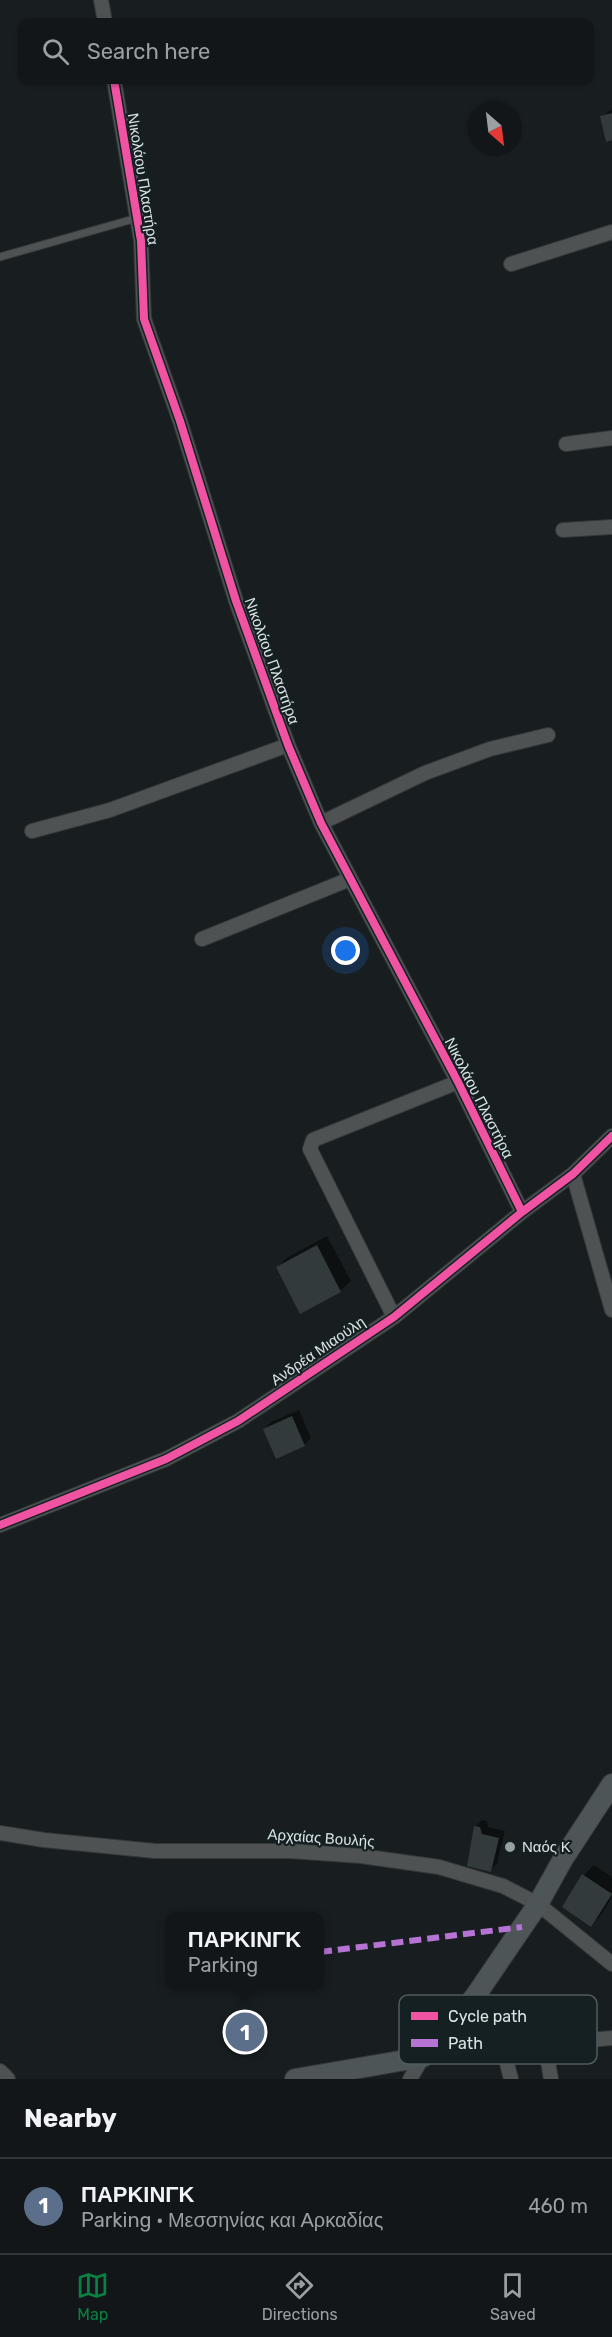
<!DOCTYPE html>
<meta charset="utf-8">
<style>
body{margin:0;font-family:Rubik,sans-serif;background:#1f2325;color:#f1f3f6}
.compass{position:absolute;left:468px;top:102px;width:54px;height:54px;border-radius:50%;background:#121618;box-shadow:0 2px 4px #0004;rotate:152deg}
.you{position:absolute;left:346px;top:951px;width:21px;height:21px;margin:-15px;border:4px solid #fff;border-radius:50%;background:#1a73e8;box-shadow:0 0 0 9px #1a73e833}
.badge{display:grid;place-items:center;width:39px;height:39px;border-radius:50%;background:#0b8043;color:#fff;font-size:20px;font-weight:700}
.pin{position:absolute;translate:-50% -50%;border:3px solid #fff;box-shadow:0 2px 6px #0006}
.popup{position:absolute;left:165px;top:1912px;width:159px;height:78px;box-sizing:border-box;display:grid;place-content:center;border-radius:12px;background:#121618;filter:drop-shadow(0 2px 4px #0005);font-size:20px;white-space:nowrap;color:#9c9fa2}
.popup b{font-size:22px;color:#f1f3f6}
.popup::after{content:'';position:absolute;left:50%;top:100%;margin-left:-12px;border:12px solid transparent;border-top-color:#121618}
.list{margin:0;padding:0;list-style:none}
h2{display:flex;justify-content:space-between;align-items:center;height:78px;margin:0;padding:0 24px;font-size:26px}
h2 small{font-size:20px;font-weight:400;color:#9c9fa2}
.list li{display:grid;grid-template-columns:39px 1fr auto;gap:18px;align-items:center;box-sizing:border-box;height:96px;padding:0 24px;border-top:2px solid #313537}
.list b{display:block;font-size:22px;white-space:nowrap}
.list p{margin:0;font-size:20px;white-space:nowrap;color:#9c9fa2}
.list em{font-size:20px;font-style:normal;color:#9c9fa2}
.icon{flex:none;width:33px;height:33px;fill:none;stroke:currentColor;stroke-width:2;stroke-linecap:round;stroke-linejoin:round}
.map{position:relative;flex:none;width:612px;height:2079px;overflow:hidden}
.search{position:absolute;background:#121618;box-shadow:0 2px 4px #0004;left:18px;right:18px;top:18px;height:66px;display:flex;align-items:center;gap:15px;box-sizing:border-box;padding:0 21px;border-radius:12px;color:#9c9fa2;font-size:22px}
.sheet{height:174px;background:#121618}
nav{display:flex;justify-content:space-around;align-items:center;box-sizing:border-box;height:84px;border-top:2px solid #313537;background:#121618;font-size:16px;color:#9c9fa2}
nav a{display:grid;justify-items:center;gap:3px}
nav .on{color:#0b8043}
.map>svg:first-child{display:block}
.green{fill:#552a28}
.shadow{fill:#0007}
.building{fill:#323a3c}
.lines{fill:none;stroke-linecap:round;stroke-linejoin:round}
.lane-casing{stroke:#333839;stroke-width:9}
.street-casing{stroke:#333839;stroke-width:16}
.secondary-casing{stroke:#333839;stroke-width:22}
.lane{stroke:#4e5253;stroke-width:7}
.street{stroke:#4e5253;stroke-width:14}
.secondary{stroke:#4e5557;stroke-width:20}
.quiet{stroke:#b673d3;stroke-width:6;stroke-dasharray:12 6;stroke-linecap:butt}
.cycleway-casing{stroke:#152023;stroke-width:11}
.cycleway{stroke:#f153a3;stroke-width:8}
.poi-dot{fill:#989fa1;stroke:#152023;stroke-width:2}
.labels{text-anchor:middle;stroke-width:4.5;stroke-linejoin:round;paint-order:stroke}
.street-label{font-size:15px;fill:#dde4e6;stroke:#152023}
.poi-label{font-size:15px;fill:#dde4e6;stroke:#152023;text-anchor:start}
.key{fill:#152023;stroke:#515b5e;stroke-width:1.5}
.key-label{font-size:16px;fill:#dde4e6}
</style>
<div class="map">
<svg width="612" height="2079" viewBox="0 0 612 2079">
<rect width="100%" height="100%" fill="#181e20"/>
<path class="green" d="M469,2023L473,2024L477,2037L474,2039L454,2041Z"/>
<path class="shadow" d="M612,109V139L601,117Z
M327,1236L351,1281L340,1291L301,1312L277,1267L288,1257Z
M299,1410L311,1438L304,1445L264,1429L271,1422Z
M482,1820L487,1821L488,1827L505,1831L497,1863L491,1870L475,1827Z
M594,1865L612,1877V1897L601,1915L591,1925L584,1875Z"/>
<path class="building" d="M612,113V140L606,142L600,116Z
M317,1245L341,1292L300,1314L276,1267Z
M292,1416L305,1446L276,1459L263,1429Z
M474,1826L480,1827L482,1834L499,1838L491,1872L467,1866Z
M582,1874L612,1894L591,1927L562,1907Z"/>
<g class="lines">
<defs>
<path id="lane" d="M0,257L137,218"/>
<path id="street" d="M101,0L105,22
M114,80L141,241L144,319L180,421L236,601L288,745L321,823L458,1082L522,1212
M511,264L612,232
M566,444L612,438
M563,530L612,527
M321,823L425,773L490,749L548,735
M32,831L110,810L288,745
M202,939L350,879
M573,1174L612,1310
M394,1317L310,1149L313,1140L458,1082
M0,1525L166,1459L238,1421L394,1317L522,1212L573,1174L612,1136
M0,1833L44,1840L155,1851H290L361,1856L439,1867L503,1886L538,1904L612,1964
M476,1995L490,2047
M545,2044L551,2079
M503,2048L511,2079
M433,2049L503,2048L612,2038
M0,2071L8,2079
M410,2079L423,2057"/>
<path id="secondary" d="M295,2079L423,2057L433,2049L476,1995L538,1904L563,1859L612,1784"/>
</defs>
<use href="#lane" class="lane-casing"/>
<use href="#street" class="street-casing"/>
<use href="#secondary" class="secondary-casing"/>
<use href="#lane" class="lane"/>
<use href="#street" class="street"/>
<use href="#secondary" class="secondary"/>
<path class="quiet" d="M320,1952L522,1927"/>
<defs>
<path id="cycleway" d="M114,80L141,241L144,319L180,421L236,601L288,745L321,823L458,1082L522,1212
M0,1525L166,1459L238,1421L394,1317L522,1212L573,1174L612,1136"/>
</defs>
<use href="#cycleway" class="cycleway-casing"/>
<use href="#cycleway" class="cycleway"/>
</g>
<circle class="poi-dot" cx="510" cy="1847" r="6"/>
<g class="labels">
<g class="street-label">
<text transform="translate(143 179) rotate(81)" y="5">Νικολάου Πλαστήρα</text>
<text transform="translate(272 661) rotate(70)" y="5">Νικολάου Πλαστήρα</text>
<text transform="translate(479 1098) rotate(63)" y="5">Νικολάου Πλαστήρα</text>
<text transform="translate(318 1351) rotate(-34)" y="5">Ανδρέα Μιαούλη</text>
<text transform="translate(321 1838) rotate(4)" y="5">Αρχαίας Βουλής</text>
</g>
<g class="poi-label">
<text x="522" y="1852">Ναός Κ</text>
</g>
</g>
<rect x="399" y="1995" width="198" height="69" rx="9" class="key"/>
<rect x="411" y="2012" width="27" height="8" fill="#f153a3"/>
<rect x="411" y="2039" width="27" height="8" fill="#b673d3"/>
<g class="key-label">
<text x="448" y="2022">Cycle path</text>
<text x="448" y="2049">Path</text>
</g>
</svg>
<svg class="compass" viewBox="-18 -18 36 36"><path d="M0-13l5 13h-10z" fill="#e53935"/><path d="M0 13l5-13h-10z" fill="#9c9fa2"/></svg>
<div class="you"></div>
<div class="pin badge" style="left:245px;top:2032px;background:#5c6f8a">1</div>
<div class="popup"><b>ΠΑΡΚΙΝΓΚ</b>Parking</div>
<div class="search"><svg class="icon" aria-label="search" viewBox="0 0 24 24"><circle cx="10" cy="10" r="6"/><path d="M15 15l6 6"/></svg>Search here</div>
</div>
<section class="sheet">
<h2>Nearby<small></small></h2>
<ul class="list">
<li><span class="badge" style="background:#5c6f8a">1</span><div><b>ΠΑΡΚΙΝΓΚ</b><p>Parking · Μεσσηνίας και Αρκαδίας</p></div><em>460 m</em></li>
</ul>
</section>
<nav>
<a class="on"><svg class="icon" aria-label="map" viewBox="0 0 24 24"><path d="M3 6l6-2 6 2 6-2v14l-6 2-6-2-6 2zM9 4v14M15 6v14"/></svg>Map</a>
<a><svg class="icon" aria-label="directions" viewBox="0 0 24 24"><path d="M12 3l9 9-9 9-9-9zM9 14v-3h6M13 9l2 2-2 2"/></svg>Directions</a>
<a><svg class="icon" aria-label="saved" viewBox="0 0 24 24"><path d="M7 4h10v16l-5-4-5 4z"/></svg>Saved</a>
</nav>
